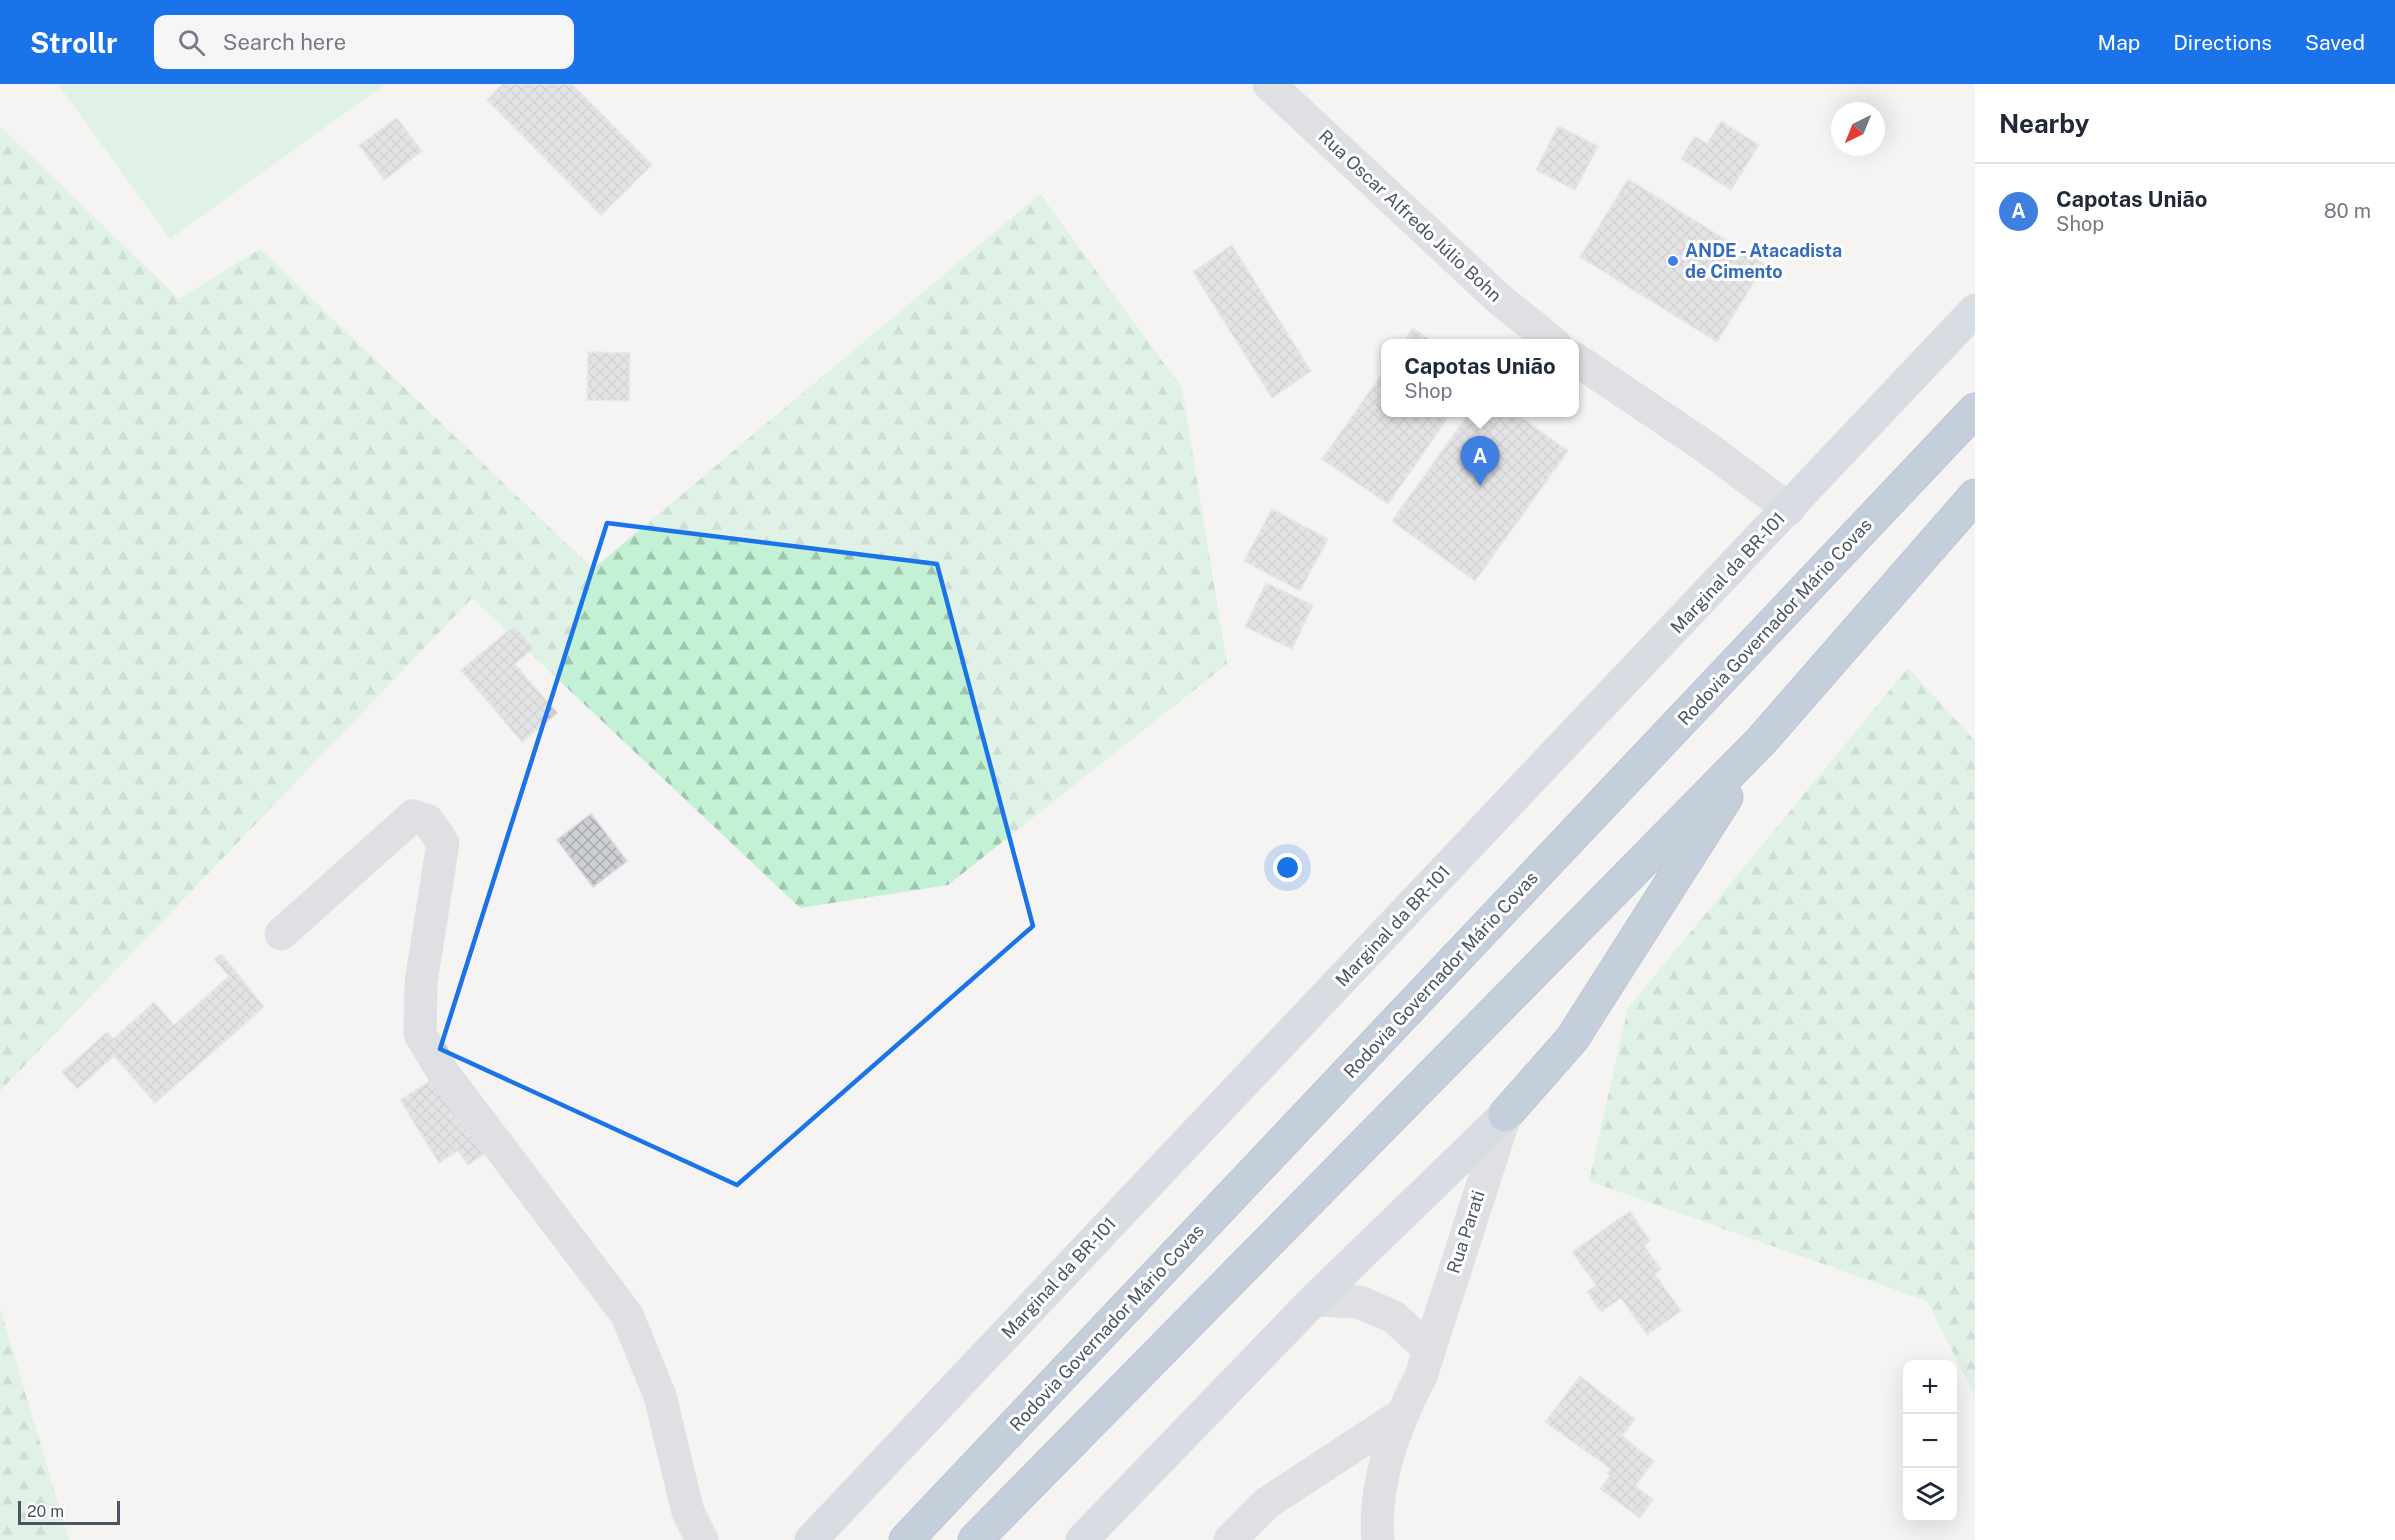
<!DOCTYPE html>
<meta charset="utf-8">
<style>
body{margin:0;font-family:"Public Sans",sans-serif;background:#f6f6f7;color:#1f2937}
.controls{position:absolute;right:18px;bottom:18px;display:grid;overflow:hidden;border-radius:12px;box-shadow:0 6px 24px #0002}
.controls button{width:54px;height:54px;display:grid;place-items:center;padding:0;border:0;border-bottom:2px solid #e0e1e3;background:#fff;color:#1f2937;font:30px sans-serif}
.compass{position:absolute;left:1831px;top:18px;width:54px;height:54px;border-radius:50%;background:#fff;box-shadow:0 6px 24px #0002;rotate:223deg}
.scale{position:absolute;left:18px;bottom:15px;width:102px;box-sizing:border-box;padding-left:6px;border:3px solid #4a5661;border-top:0;font-size:16px;line-height:21px;white-space:nowrap;color:#4a5661;-webkit-text-stroke:4px #fff;paint-order:stroke}
.you{position:absolute;left:1288px;top:784px;width:21px;height:21px;margin:-15px;border:4px solid #fff;border-radius:50%;background:#1a73e8;box-shadow:0 0 0 9px #1a73e833}
.badge{display:grid;place-items:center;width:39px;height:39px;border-radius:50%;background:#1a73e8;color:#fff;font-size:20px;font-weight:700}
.pin{position:absolute;translate:-50% -50px;filter:drop-shadow(0 2px 3px #0008)}
.pin::after{content:'';position:absolute;top:32px;width:21px;height:18px;background:inherit;clip-path:polygon(0 0,100% 0,50% 100%)}
.popup{position:absolute;left:1381px;top:255px;width:198px;height:78px;box-sizing:border-box;display:grid;place-content:center;border-radius:12px;background:#fff;filter:drop-shadow(0 2px 4px #0005);font-size:20px;white-space:nowrap;color:#747a83}
.popup b{font-size:22px;color:#1f2937}
.popup::after{content:'';position:absolute;left:50%;top:100%;margin-left:-12px;border:12px solid transparent;border-top-color:#fff}
.list{margin:0;padding:0;list-style:none}
h2{display:flex;justify-content:space-between;align-items:center;height:78px;margin:0;padding:0 24px;font-size:26px}
h2 small{font-size:20px;font-weight:400;color:#747a83}
.list li{display:grid;grid-template-columns:39px 1fr auto;gap:18px;align-items:center;box-sizing:border-box;height:96px;padding:0 24px;border-top:2px solid #e0e1e3}
.list b{display:block;font-size:22px;white-space:nowrap}
.list p{margin:0;font-size:20px;white-space:nowrap;color:#747a83}
.list em{font-size:20px;font-style:normal;color:#747a83}
.icon{flex:none;width:33px;height:33px;fill:none;stroke:currentColor;stroke-width:2;stroke-linecap:round;stroke-linejoin:round}
.map{position:relative;flex:none;width:1975px;height:1456px;overflow:hidden}
header{display:flex;align-items:center;gap:36px;box-sizing:border-box;height:84px;padding:0 30px;background:#1a73e8;color:#fff}
header strong{font-size:28px}
nav{display:flex;gap:33px;margin-inline-start:auto;font-size:21px}
.search{width:420px;height:54px;background:#f6f6f7;display:flex;align-items:center;gap:15px;box-sizing:border-box;padding:0 21px;border-radius:12px;color:#747a83;font-size:22px}
main{display:flex}
aside{flex:1;background:#fff}
.map>svg:first-child{display:block}
.forest{fill:url(#forest-firs)}
.pitch{fill:#c3f1d5}
.building{fill:url(#building-cross-hatch);stroke:#d7d9de;stroke-width:1.5}
.lines{fill:none;stroke-linecap:round;stroke-linejoin:round}
.highway-casing{stroke:#7690ad;stroke-width:35}
.minor{stroke:#c1cad2;stroke-width:33}
.major{stroke:#b3c2d1;stroke-width:33}
.highway{stroke:#8ba5c1;stroke-width:33}
.marked{fill:none;stroke:#1a73e8;stroke-width:4.5;stroke-linejoin:round}
.shop-dot{fill:#3f7fe0;stroke:#fff;stroke-width:2}
.labels{text-anchor:middle;stroke-width:6;stroke-linejoin:round;paint-order:stroke}
.street-label{font-size:18px;fill:#4a5661;stroke:#fff}
.shop-label{font-size:18px;font-weight:bold;fill:#366cbe;stroke:#fff;text-anchor:start}
</style>
<header>
<strong>Strollr</strong>
<div class="search"><svg class="icon" aria-label="search" viewBox="0 0 24 24"><circle cx="10" cy="10" r="6"/><path d="M15 15l6 6"/></svg>Search here</div>
<nav><a>Map</a><a>Directions</a><a>Saved</a></nav>
</header>
<main>
<div class="map">
<svg width="1975" height="1456" viewBox="0 0 1975 1456">
<defs>
<pattern id="forest-firs" width="22" height="20" patternUnits="userSpaceOnUse" patternTransform="scale(1.5)"><rect width="22" height="20" fill="#c3f1d5"/><path d="M5 1l3.5 6h-7zM16 11l3.5 6h-7z" fill="#a0c6b0"/></pattern>
<pattern id="building-cross-hatch" width="8" height="8" patternUnits="userSpaceOnUse" patternTransform="scale(1.5)"><rect width="8" height="8" fill="#cdcfd5"/><path d="M0 0l8 8M0 8l8-8" fill="none" stroke="#a8abb0"/></pattern>
</defs>
<rect width="100%" height="100%" fill="#f5f3f3"/>
<path class="forest" d="M0,42L179,215L260,165L593,485L1040,110L1182,304L1227,580L948,801L800,824L472,514L0,1007Z
M1908,584L1975,657V1312L1927,1217L1589,1097L1628,924Z
M0,1224L69,1456H0Z"/>
<path class="pitch" d="M58,0H385L170,155Z"/>
<path class="building" d="M503,0H572L652,81L601,131L487,16Z
M397,34L422,67L384,96L359,61Z
M1721,37L1759,61L1731,106L1681,75L1695,52L1707,60Z
M1558,42L1598,62L1575,106L1536,86Z
M1628,95L1765,180L1717,258L1580,173Z
M1232,161L1311,287L1272,314L1193,188Z
M1413,244L1435,260H1402Z
M588,268L630,269L629,317L587,316Z
M1386,284V328H1452L1388,420L1322,375Z
M1470,328H1514L1568,367L1475,497L1392,437Z
M1272,425L1328,455L1300,507L1244,477Z
M1266,499L1313,521L1292,565L1245,543Z
M514,542L534,564L515,580L557,629L522,658L461,586Z
M591,730L627,777L593,803L557,756Z
M222,870L264,923L155,1019L114,972L77,1005L62,988L107,948L113,955L154,918L174,941L229,892L214,875Z
M438,992L486,1069L468,1081L458,1067L439,1079L400,1016Z
M1630,1127L1650,1157L1644,1162L1661,1185L1655,1190L1681,1227L1647,1251L1621,1214L1601,1228L1587,1208L1596,1201L1572,1168Z
M1580,1292L1635,1335L1622,1352L1654,1377L1635,1402L1653,1415L1640,1434L1600,1405L1610,1392L1607,1389L1611,1385L1545,1338Z"/>
<g class="lines">
<defs>
<path id="highway" d="M1505,1031L1572,955L1726,713
M906,1456L1975,326
M975,1456L1762,656L1975,412"/>
</defs>
<use href="#highway" class="highway-casing"/>
<path class="minor" d="M1269,0L1498,214L1555,260
M1574,274L1706,363L1789,425
M281,850L413,732L428,737L443,759L421,898L420,950L444,990L627,1231L660,1312L688,1428L702,1456
M1314,1216L1359,1218L1394,1233L1428,1265
M1230,1456L1267,1419L1401,1331
M1378,1456C1373,1399 1395,1341 1421,1292L1505,1031"/>
<path class="major" d="M811,1456L1975,226
M1082,1456L1314,1216L1505,1031"/>
<use href="#highway" class="highway"/>
</g>
<path d="M0 0H1975V1456H0ZM607,439L937,480L1033,842L737,1101L440,965Z" fill="#f5f3f3" fill-opacity=".55" fill-rule="evenodd"/>
<path class="marked" d="M607,439L937,480L1033,842L737,1101L440,965Z"/>
<circle class="shop-dot" cx="1673" cy="177" r="6"/>
<g class="labels">
<g class="street-label">
<text transform="translate(1410 132) rotate(43)" y="6">Rua Oscar Alfredo Júlio Bohn</text>
<text transform="translate(1728 489) rotate(-47)" y="6">Marginal da BR-101</text>
<text transform="translate(1775 538) rotate(-47)" y="6">Rodovia Governador Mário Covas</text>
<text transform="translate(1393 842) rotate(-47)" y="6">Marginal da BR-101</text>
<text transform="translate(1441 891) rotate(-47)" y="6">Rodovia Governador Mário Covas</text>
<text transform="translate(1466 1148) rotate(-72)" y="6">Rua Parati</text>
<text transform="translate(1059 1194) rotate(-47)" y="6">Marginal da BR-101</text>
<text transform="translate(1107 1244) rotate(-47)" y="6">Rodovia Governador Mário Covas</text>
</g>
<g class="shop-label">
<text x="1685" y="173">ANDE - Atacadista<tspan x="1685" dy="21">de Cimento</tspan></text>
</g>
</g>
</svg>
<div class="controls">
<button>+</button>
<button>−</button>
<button><svg class="icon" aria-label="layers" viewBox="0 0 24 24"><path d="M12 4l9 5-9 5-9-5zM3 14l9 5 9-5"/></svg></button>
</div>
<svg class="compass" viewBox="-18 -18 36 36"><path d="M0-13l5 13h-10z" fill="#e53935"/><path d="M0 13l5-13h-10z" fill="#747a83"/></svg>
<div class="scale">20 m</div>
<div class="you"></div>
<div class="pin badge" style="left:1480px;top:402px;background:#3f7fe0">A</div>
<div class="popup"><b>Capotas União</b>Shop</div>
</div>
<aside>
<h2>Nearby<small></small></h2>
<ul class="list">
<li><span class="badge" style="background:#3f7fe0">A</span><div><b>Capotas União</b><p>Shop</p></div><em>80 m</em></li>
</ul>
</aside>
</main>
